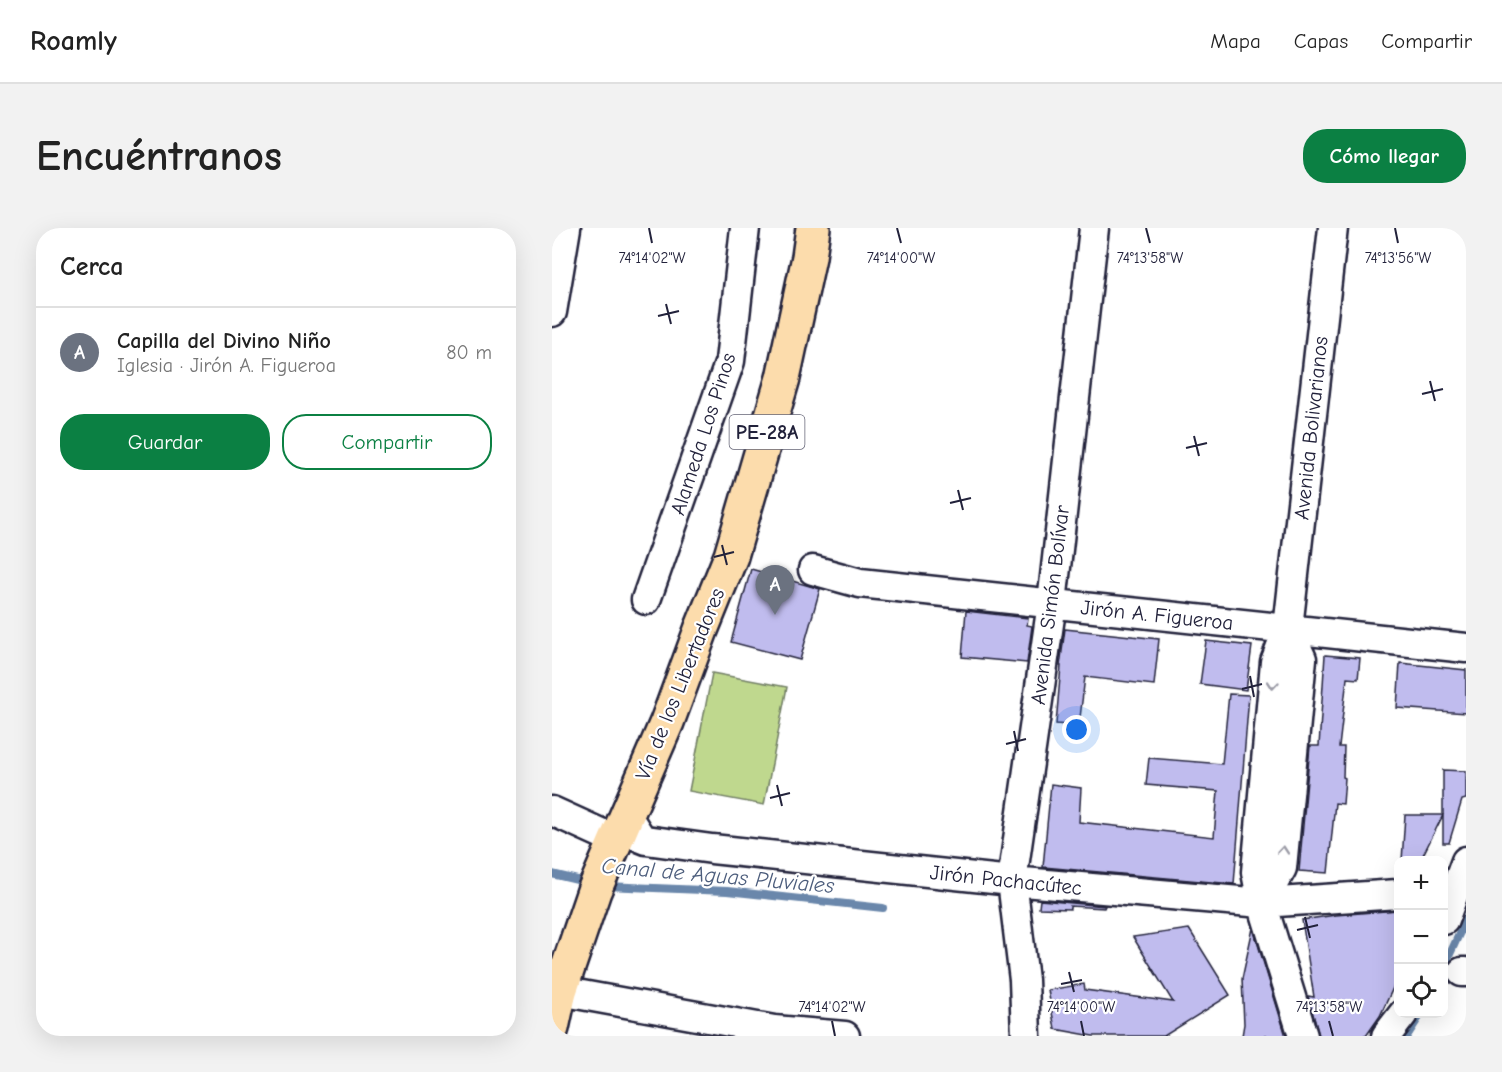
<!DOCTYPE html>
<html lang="es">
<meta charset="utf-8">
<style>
body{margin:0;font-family:"Comic Neue",sans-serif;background:#f2f2f2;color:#222}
.controls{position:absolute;right:18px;bottom:18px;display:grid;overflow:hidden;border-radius:12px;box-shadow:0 6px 24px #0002}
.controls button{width:54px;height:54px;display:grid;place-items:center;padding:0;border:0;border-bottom:2px solid #e0e0e0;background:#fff;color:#222;font:30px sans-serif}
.you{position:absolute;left:525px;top:502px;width:21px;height:21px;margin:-15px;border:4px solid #fff;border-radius:50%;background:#1a73e8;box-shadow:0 0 0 9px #1a73e833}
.badge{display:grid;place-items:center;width:39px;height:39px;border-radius:50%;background:#0b8043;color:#fff;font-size:20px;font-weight:700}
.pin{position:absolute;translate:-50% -50px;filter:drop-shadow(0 2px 3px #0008)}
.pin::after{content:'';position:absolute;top:32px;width:21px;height:18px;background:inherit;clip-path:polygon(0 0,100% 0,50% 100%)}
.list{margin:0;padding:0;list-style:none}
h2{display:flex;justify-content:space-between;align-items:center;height:78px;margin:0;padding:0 24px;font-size:26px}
h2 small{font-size:20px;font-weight:400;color:#767676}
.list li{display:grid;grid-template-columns:39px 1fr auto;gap:18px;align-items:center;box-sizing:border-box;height:90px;padding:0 24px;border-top:2px solid #e0e0e0}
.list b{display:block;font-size:22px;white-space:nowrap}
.list p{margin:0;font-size:20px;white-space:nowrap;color:#767676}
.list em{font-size:20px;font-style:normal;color:#767676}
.actions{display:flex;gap:12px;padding:18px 24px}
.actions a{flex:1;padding:14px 0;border:2px solid #0b8043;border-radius:24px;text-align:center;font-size:21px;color:#0b8043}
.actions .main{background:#0b8043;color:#fff}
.icon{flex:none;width:33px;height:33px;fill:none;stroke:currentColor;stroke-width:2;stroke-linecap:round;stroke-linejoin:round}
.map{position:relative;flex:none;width:914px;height:808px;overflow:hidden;border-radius:24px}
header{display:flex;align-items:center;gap:36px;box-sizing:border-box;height:84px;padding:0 30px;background:#fff;border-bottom:2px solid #e0e0e0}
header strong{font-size:28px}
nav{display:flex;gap:33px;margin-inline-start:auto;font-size:21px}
.intro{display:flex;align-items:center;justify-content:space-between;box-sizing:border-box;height:144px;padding:0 36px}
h1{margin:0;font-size:42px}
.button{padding:15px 27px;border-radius:24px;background:#0b8043;color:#fff;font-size:21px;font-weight:700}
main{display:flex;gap:36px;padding:0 36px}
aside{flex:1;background:#fff;border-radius:24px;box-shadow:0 6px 24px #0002}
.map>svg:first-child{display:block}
.green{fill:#bfd88e;stroke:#707d64;stroke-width:1.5}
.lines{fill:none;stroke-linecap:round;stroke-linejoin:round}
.stream{stroke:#6a87ab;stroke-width:8}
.building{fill:#c0bcee;stroke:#22223b;stroke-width:1.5}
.minor-casing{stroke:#22223b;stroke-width:33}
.highway-casing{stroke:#22223b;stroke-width:38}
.minor{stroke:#fff;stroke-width:28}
.highway{stroke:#fcdcac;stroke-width:33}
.oneway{stroke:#9c9ca7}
.ticks{fill:none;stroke:#22223b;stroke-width:2}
.labels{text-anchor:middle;stroke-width:4.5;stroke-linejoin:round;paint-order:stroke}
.shield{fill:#fff;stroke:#646476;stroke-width:1.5}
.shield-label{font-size:20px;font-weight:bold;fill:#22223b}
.street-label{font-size:21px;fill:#22223b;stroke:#fff}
.water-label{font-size:22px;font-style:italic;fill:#4c5d7c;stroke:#fff}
.ticks-label{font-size:15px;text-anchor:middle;fill:#22223b;stroke:#fff;stroke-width:4.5;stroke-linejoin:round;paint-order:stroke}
</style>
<header>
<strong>Roamly</strong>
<nav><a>Mapa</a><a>Capas</a><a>Compartir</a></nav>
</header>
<div class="intro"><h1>Encuéntranos</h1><a class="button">Cómo llegar</a></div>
<main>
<aside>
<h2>Cerca<small></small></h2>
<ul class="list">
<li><span class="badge" style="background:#6b7280">A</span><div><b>Capilla del Divino Niño</b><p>Iglesia · Jirón A. Figueroa</p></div><em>80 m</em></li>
</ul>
<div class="actions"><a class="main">Guardar</a><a>Compartir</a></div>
</aside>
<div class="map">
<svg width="914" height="808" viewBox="0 0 914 808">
<rect width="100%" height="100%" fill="#fff"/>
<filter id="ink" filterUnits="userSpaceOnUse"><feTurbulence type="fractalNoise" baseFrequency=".0167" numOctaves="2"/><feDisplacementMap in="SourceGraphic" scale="12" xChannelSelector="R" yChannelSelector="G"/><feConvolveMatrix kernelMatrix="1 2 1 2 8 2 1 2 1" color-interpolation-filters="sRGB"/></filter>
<g filter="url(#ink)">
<path class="green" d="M160,445L235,459L212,577L137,563Z"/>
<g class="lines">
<path class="stream" d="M0,646L38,655
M53,658L175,663L331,680
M892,739L914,691
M855,808L869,786"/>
</g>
<path class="building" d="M199,341L268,361L248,432L179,414Z
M414,383L476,390L475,397L480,398L475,435L410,429Z
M513,401L607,411L602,457L533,449L527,498L504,496L509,438H508Z
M654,413L700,418L694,462L648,456Z
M773,427L808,430L806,451L795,450L787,519H792L791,549L793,550L791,576L783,575L776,645L747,643L758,518H767Z
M848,435L914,442V485L845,480Z
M677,466L697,467L682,656L491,639L499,556L529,560L527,594L662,609L666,563L594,557L597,530L670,536Z
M891,542L914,543V571L910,572L897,615H891Z
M853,587H891L868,633H850Z
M488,672L553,678L552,680L518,678V681L487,680Z
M846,682V749L828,788L814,808H767L756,768L762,769L750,692L784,687Z
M701,700L734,808H690L692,796L690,751Z
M637,701L678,767L612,808H541L503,801L496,762L532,756L533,762L621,774L581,709Z"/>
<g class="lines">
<defs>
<path id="minor" d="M0,84L14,0
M261,342L308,355L914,420
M94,372L178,133L193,0
M0,583L64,612
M75,588L89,610L94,612L160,621L460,653L710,675L846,666
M710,675L730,640L750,431L736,400
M892,692L914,633
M910,744H914
M8,763L222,802L293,808
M474,808L472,752L460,653L500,375L542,0
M751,808L710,675L704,644L723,434L736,400L781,0
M834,808L851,786"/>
<path id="highway" d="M0,800L8,763L42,663L115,494L149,402L179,328L231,150L257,29L261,0"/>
</defs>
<use href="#minor" class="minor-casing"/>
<use href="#highway" class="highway-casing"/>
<use href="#minor" class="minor"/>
<use href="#highway" class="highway"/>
</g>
<defs><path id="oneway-chevron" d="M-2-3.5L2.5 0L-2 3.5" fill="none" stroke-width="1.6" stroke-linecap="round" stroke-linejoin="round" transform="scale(1.5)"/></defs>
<g class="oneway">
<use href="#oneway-chevron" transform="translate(721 457) rotate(95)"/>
<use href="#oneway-chevron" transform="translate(731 622) rotate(-85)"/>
</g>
</g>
<path class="ticks" d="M97,0L100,15M345,0L349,15M594,0L598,15M843,0L846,15M114,76L119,96M106,88L127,83M878,153L883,173M870,166L891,161M642,208L647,228M634,220L655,215M406,262L411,282M398,275L419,270M170,317L175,337M162,329L182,324M698,448L702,469M690,461L710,456M462,503L466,523M454,516L474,511M225,557L230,578M218,570L238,565M753,689L758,710M745,702L766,697M517,744L522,764M509,756L530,752M280,793L283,808M529,793L532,808M777,793L781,808"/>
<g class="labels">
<rect class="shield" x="177.5" y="187" width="75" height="34" rx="4.5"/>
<g class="shield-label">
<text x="215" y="211">PE-28A</text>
</g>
<g class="street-label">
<text transform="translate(759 200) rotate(-84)" y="7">Avenida Bolivarianos</text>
<text transform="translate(151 206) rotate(-72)" y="7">Alameda Los Pinos</text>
<text transform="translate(498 377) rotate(-83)" y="7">Avenida Simón Bolívar</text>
<text transform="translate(605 387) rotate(6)" y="7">Jirón A. Figueroa</text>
<text transform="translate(128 456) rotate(-68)" y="7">Vía de los Libertadores</text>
<text transform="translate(454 652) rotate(6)" y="7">Jirón Pachacútec</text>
</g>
<g class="water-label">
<text transform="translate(166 647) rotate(5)" y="8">Canal de Aguas Pluviales</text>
</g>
</g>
<g class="ticks-label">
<text x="100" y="35">74°14'02"W</text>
<text x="349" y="35">74°14'00"W</text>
<text x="598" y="35">74°13'58"W</text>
<text x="846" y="35">74°13'56"W</text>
<text x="280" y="784">74°14'02"W</text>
<text x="529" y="784">74°14'00"W</text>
<text x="777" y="784">74°13'58"W</text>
</g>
</svg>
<div class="controls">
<button>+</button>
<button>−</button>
<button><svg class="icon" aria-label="locate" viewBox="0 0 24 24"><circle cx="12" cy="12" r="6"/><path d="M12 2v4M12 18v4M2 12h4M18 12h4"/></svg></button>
</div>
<div class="you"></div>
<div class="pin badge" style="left:223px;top:387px;background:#6b7280">A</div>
</div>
</main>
